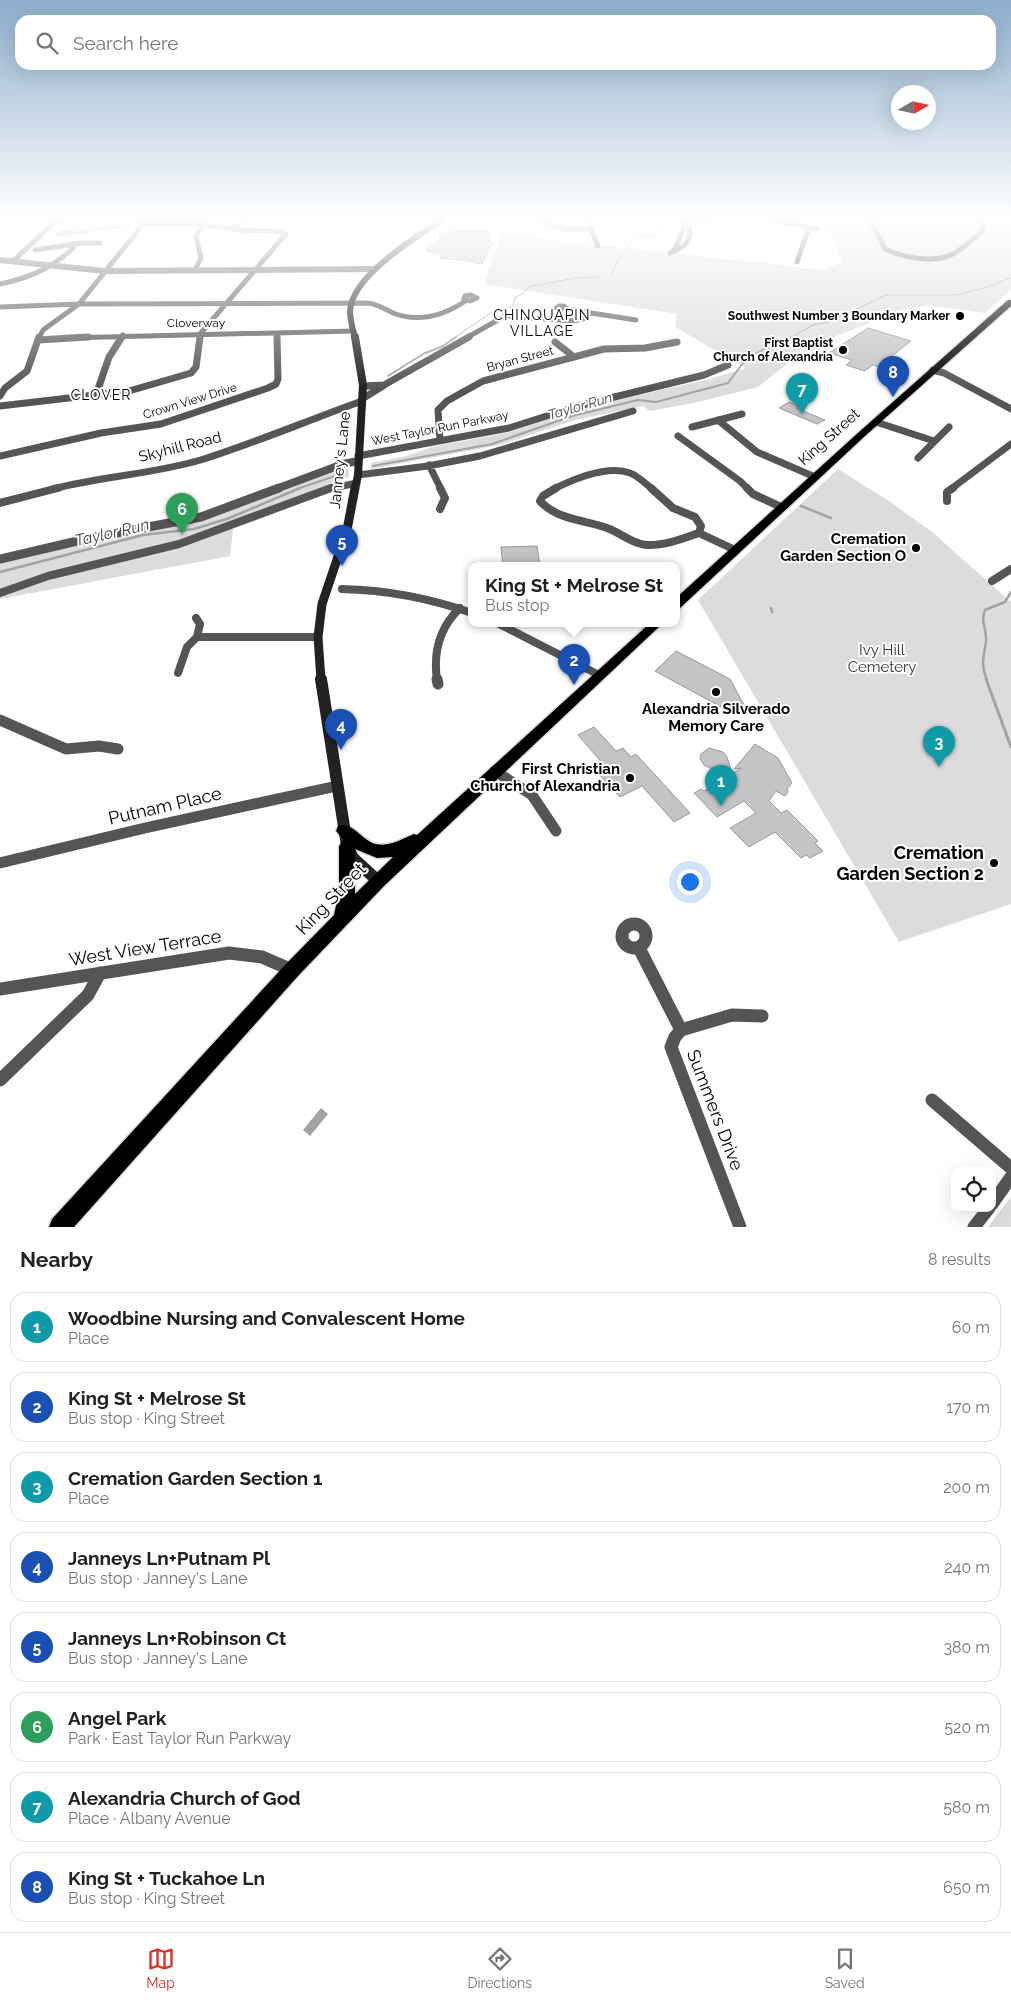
<!DOCTYPE html>
<meta charset="utf-8">
<style>
body{margin:0;font-family:Raleway,sans-serif;background:#f6f6f6;color:#202124}
.controls{position:absolute;right:15px;bottom:15px;display:grid;overflow:hidden;border-radius:10px;box-shadow:0 5px 20px #0002}
.controls button{width:45px;height:45px;display:grid;place-items:center;padding:0;border:0;border-bottom:1px solid #e0e0e0;background:#fff;color:#202124;font:25px sans-serif}
.compass{position:absolute;left:891px;top:85px;width:45px;height:45px;border-radius:50%;background:#fff;box-shadow:0 5px 20px #0002;rotate:81deg}
.you{position:absolute;left:689px;top:881px;width:18px;height:18px;margin:-12px;border:4px solid #fff;border-radius:50%;background:#1a73e8;box-shadow:0 0 0 8px #1a73e833}
.badge{display:grid;place-items:center;width:32px;height:32px;border-radius:50%;background:#d93025;color:#fff;font-size:16px;font-weight:700}
.pin{position:absolute;translate:-50% -41px;filter:drop-shadow(0 1px 2px #0008)}
.pin::after{content:'';position:absolute;top:26px;width:18px;height:15px;background:inherit;clip-path:polygon(0 0,100% 0,50% 100%)}
.popup{position:absolute;left:468px;top:562px;width:212px;height:65px;box-sizing:border-box;display:grid;place-content:center;border-radius:10px;background:#fff;filter:drop-shadow(0 1px 4px #0005);font-size:16px;white-space:nowrap;color:#757577}
.popup b{font-size:19px;color:#202124}
.popup::after{content:'';position:absolute;left:50%;top:100%;margin-left:-10px;border:10px solid transparent;border-top-color:#fff}
.list{margin:0;padding:0;list-style:none}
h2{display:flex;justify-content:space-between;align-items:center;height:65px;margin:0;padding:0 20px;font-size:21px}
h2 small{font-size:16px;font-weight:400;color:#757577}
.list li{display:grid;grid-template-columns:32px 1fr auto;gap:15px;align-items:center;box-sizing:border-box;height:70px;margin:0 10px 10px;padding:0 10px;border:1px solid #e0e0e0;border-radius:15px}
.list b{display:block;font-size:19px;white-space:nowrap}
.list p{margin:0;font-size:16px;white-space:nowrap;color:#757577}
.list em{font-size:16px;font-style:normal;color:#757577}
.icon{flex:none;width:28px;height:28px;fill:none;stroke:currentColor;stroke-width:2;stroke-linecap:round;stroke-linejoin:round}
.map{position:relative;flex:none;width:1011px;height:1227px;overflow:hidden}
.search{position:absolute;background:#fff;box-shadow:0 5px 20px #0002;left:15px;right:15px;top:15px;height:55px;display:flex;align-items:center;gap:12px;box-sizing:border-box;padding:0 18px;border-radius:15px;color:#757577;font-size:19px}
.sheet{height:705px;background:#fff}
nav{display:flex;justify-content:space-around;align-items:center;box-sizing:border-box;height:70px;border-top:1px solid #e0e0e0;background:#fff;font-size:14px;color:#757577}
nav a{display:grid;justify-items:center;gap:2px}
nav .on{color:#d93025}
.map>svg:first-child{display:block}
.green{fill:#dcdcdc}
.water{fill:#a3a3a3}
.lines{fill:none;stroke-linecap:round;stroke-linejoin:round}
.stream-far3{stroke:#a3a3a3;stroke-width:1}
.stream-far2{stroke:#a3a3a3;stroke-width:2}
.stream-far1{stroke:#a3a3a3;stroke-width:2.5}
.stream{stroke:#a3a3a3;stroke-width:3}
.building{fill:#c4c4c4;stroke:#999}
.primary-casing{stroke:#dbdbdb;stroke-width:3}
.minor-far4{stroke:#555;stroke-width:5}
.minor-far3{stroke:#555;stroke-width:7}
.minor-far2{stroke:#555;stroke-width:8}
.minor-far1{stroke:#555;stroke-width:11}
.minor{stroke:#555;stroke-width:13}
.tertiary-far2{stroke:#555;stroke-width:6}
.tertiary-far1{stroke:#555;stroke-width:8}
.tertiary{stroke:#555;stroke-width:9}
.secondary-far3{stroke:#222;stroke-width:6}
.secondary-far2{stroke:#222;stroke-width:8}
.secondary-far1{stroke:#222;stroke-width:9}
.secondary{stroke:#222;stroke-width:12}
.primary{fill:#000;fill-rule:evenodd}
.poi-dot{fill:#000;stroke:#fff;stroke-width:2}
.labels{text-anchor:middle;stroke-width:4;stroke-linejoin:round;paint-order:stroke}
.far-poi-label{font-size:12px;font-weight:bold;fill:#000;stroke:#fff;text-anchor:end}
.far-street-label{font-size:12px;fill:#000;stroke:#fff}
.far-neighbourhood-label{font-size:14px;letter-spacing:1px;fill:#000;stroke:#fff}
.far-water-label{font-size:14px;font-style:italic;fill:#444;stroke:#fff}
.street-label{font-size:15px;fill:#000;stroke:#fff}
.poi-label{font-size:15px;font-weight:bold;fill:#000;stroke:#fff;text-anchor:end}
.park-label{font-size:15px;fill:#333;stroke:#fff}
.water-label{font-size:16px;font-style:italic;fill:#444;stroke:#fff}
.near-street-label{font-size:18px;fill:#000;stroke:#fff}
.near-poi-label{font-size:18px;font-weight:bold;fill:#000;stroke:#fff;text-anchor:end}
</style>
<div class="map">
<svg width="1011" height="1227" viewBox="0 0 1011 1227">
<rect width="100%" height="100%" fill="#fff"/>
<path class="green" d="M824,218H1011V290L985,313L927,305L902,310L821,342L826,344C819,351 815,354 806,348L807,346L802,347L798,355L758,387L698,402L650,411L643,406L575,420L500,445L371,469V463L407,456L432,447L510,432L575,410L709,379L746,368L675,327L677,314L484,284L501,234L825,270L838,263L844,264Z
M343,468L349,469V477L234,521L230,556L0,599V563L72,546L181,525L215,517Z
M838,469L889,501L932,532L1011,602V904L899,942L698,600Z
M1011,1197V1227H988Z"/>
<path class="water" d="M122,225L131,226L57,237L53,235L62,230Z
M321,1108L328,1114L310,1136L303,1130Z"/>
<g class="lines">
<path class="stream-far3" d="M611,276L618,260L635,237L658,235L660,233V218
M454,338L492,312L513,306L515,297L523,294L528,287L575,278L599,277
M790,338L813,325L829,322L886,295H956L984,288L1011,278"/>
<path class="stream-far2" d="M790,338L792,337
M388,376L423,354L443,346L456,337
M373,466L492,444L572,416L638,400L656,402L728,383L746,359L764,349L779,345
M297,489L341,474"/>
<path class="stream-far1" d="M801,506L831,518
M0,572L143,535L194,529L227,519L300,488
M771,608L772,612
M987,680C980,662 984,658 986,641C987,630 980,621 985,610L1005,602L1011,592"/>
<path class="stream" d="M986,679L1011,747"/>
</g>
<path class="building" d="M449,230L492,231L489,242L492,243L482,264L461,260L440,258L443,254L426,251L441,237L439,236Z
M868,328L911,341L887,360L902,364L892,372L873,365L865,371L846,365L852,360L829,353Z
M789,402L799,406L796,408L825,420L817,424L779,408Z
M537,546L540,566H503L501,547Z
M676,651L730,679L744,705L741,709L737,708L732,713L655,671Z
M594,727L616,751L623,748L631,757L636,754L690,813L674,822L642,786L620,797L595,770L604,765L578,735Z
M755,744L778,758L792,783L787,789L788,792L785,796L776,791L769,801L781,813L787,810L818,841L815,843L823,851L810,858L806,855L801,858L775,832L749,847L730,828L756,813L744,801L717,817L694,793L701,789L704,791L741,768L734,769Z
M709,748L723,752L727,757L731,769H712L704,765L700,759L701,754Z"/>
<g class="lines">
<defs>
<path id="primary" d="M1008,300H1011V306L865,436L680,608L676,609V598L859,432Z
M649,624H662L384,886L298,976L74,1227H49L52,1219L286,964L334,915L339,891V846L344,840L336,831L338,826C353,821 362,841 376,844C390,847 401,839 414,834L417,835ZM355,849L377,858L393,857L355,894Z"/>
</defs>
<use href="#primary" class="primary-casing"/>
<path class="minor-far4" d="M591,218V229L598,246
M759,218L818,229
M869,218L885,249C904,258 936,264 955,253C965,247 974,238 983,231V227L977,218
M689,220L758,218
M542,222L566,229H591
M142,224H197L241,230L278,231L286,234L200,334L199,338
M233,229L245,218
M35,250L81,243H100
M673,251C682,241 680,227 689,220
M670,253C685,248 694,240 688,222
M13,261L55,222L70,218
M797,262L809,227
M195,270L201,258L196,237L201,224
M0,284C29,278 53,268 74,247L72,245
M471,295L477,298L470,301L464,299L465,296Z
M559,306H564L566,308H556Z
M0,307L79,304L368,303C377,304 385,309 393,313C419,323 445,315 467,300
M566,309L636,320
M277,333V338
M39,338L43,330L79,304L140,228L142,220
M65,338L354,331
M121,338L123,335
M466,338L505,316L573,321L583,319L591,313"/>
<path class="minor-far3" d="M38,340L88,337
M555,342L574,357
M933,370L944,373L1011,409
M363,386L384,385L469,337
M96,395L109,357L122,337
M0,396L5,388L27,371L39,337
M362,399L383,386
M0,406L129,391L191,373L196,367L200,337
M718,420L757,452L815,477
M876,422L934,441
M692,427L742,414
M678,436L740,481L748,489
M440,441L438,410L447,401L483,381L604,349L645,348L677,342
M0,456L101,433L161,424L268,388L276,384L278,379L277,337
M358,456L509,428L578,406L704,375L728,365
M918,458L949,427
M429,465L441,489
M358,475L428,466L480,456L633,411
M53,489C103,476 155,474 204,459C257,442 309,420 362,401
M328,489L357,483
M554,489C574,479 607,465 630,473C638,476 645,483 652,489
M951,489L1011,444"/>
<path class="minor-far2" d="M556,488L543,496L540,501C557,520 585,520 607,528C621,533 632,544 646,545C664,546 682,539 699,533L701,526L695,517L673,508L651,488
M747,488L753,494L781,507
M947,501V492L953,488
M0,503L58,488
M440,509L445,498L440,488
M699,533L735,550
M992,581L1011,569
M342,589C387,590 429,598 472,613
M0,593L48,576L179,544L331,488
M499,624L599,675
M197,637H318
M178,673L187,647L197,637L200,624L196,618
M437,680C433,652 440,627 460,608"/>
<path class="minor-far1" d="M437,679L438,684
M0,720L66,749L99,746L118,749
M495,771L532,795L556,831
M0,863L145,828L337,786"/>
<path class="minor" d="M622 936a12 12 0 1 1 24 0a12 12 0 1 1-24 0Z
M639,948L681,1030
M0,989L229,953L262,957L292,970
M0,1080L88,995L100,973
M932,1100L1011,1168
M992,1204L1011,1177
M740,1227L671,1047L675,1037L681,1030L732,1015L762,1016
M974,1227L989,1208"/>
<path class="tertiary-far2" d="M0,260L104,271L375,269"/>
<path class="tertiary-far1" d="M276,489L343,464L358,461"/>
<path class="tertiary" d="M0,559L90,538L201,517L279,488"/>
<path class="secondary-far3" d="M355,338C353,330 350,320 350,311C352,275 418,236 445,218"/>
<path class="secondary-far2" d="M355,337L363,385L358,475L355,489"/>
<path class="secondary-far1" d="M321,680L318,637L322,604L347,530L355,488"/>
<path class="secondary" d="M321,679L347,846L353,858L378,881"/>
<use href="#primary" class="primary"/>
</g>
<linearGradient id="sky" x2="0" y2="1"><stop stop-color="#8cadcc"/><stop offset="0.56" stop-color="#fff"/><stop offset="1" stop-color="#fff" stop-opacity="0"/></linearGradient>
<rect width="1011" height="390" fill="url(#sky)"/>
<g class="poi-dot">
<circle cx="960" cy="316" r="5"/>
<circle cx="843" cy="350" r="5"/>
<circle cx="916" cy="548" r="5"/>
<circle cx="716" cy="692" r="5"/>
<circle cx="630" cy="778" r="5"/>
<circle cx="994" cy="863" r="5"/>
</g>
<g class="labels">
<g class="far-poi-label">
<text x="950" y="320">Southwest Number 3 Boundary Marker</text>
<text x="833" y="347">First Baptist<tspan x="833" dy="14">Church of Alexandria</tspan></text>
</g>
<g class="far-street-label">
<text x="196" y="327">Cloverway</text>
<text transform="translate(520 359) rotate(-15)" y="4">Bryan Street</text>
<text transform="translate(190 401) rotate(-17)" y="4">Crown View Drive</text>
<text transform="translate(440 428) rotate(-11)" y="4">West Taylor Run Parkway</text>
</g>
<g class="far-neighbourhood-label">
<text x="542" y="320">CHINQUAPIN<tspan x="542" dy="16">VILLAGE</tspan></text>
<text x="101" y="400">CLOVER</text>
</g>
<g class="far-water-label">
<text transform="translate(580 406) rotate(-16)" y="5">Taylor Run</text>
</g>
<g class="street-label">
<text transform="translate(829 437) rotate(-42)" y="5">King Street</text>
<text transform="translate(180 447) rotate(-14)" y="5">Skyhill Road</text>
<text transform="translate(340 460) rotate(-84)" y="5">Janney's Lane</text>
</g>
<g class="poi-label">
<text x="906" y="544">Cremation<tspan x="906" dy="17">Garden Section O</tspan></text>
<text x="716" y="714" text-anchor="middle">Alexandria Silverado<tspan x="716" dy="17">Memory Care</tspan></text>
<text x="620" y="774">First Christian<tspan x="620" dy="17">Church of Alexandria</tspan></text>
</g>
<g class="park-label">
<text x="882" y="655">Ivy Hill<tspan x="882" dy="17">Cemetery</tspan></text>
</g>
<g class="water-label">
<text transform="translate(112 532) rotate(-13)" y="6">Taylor Run</text>
</g>
<g class="near-street-label">
<text transform="translate(165 806) rotate(-13)" y="6">Putnam Place</text>
<text transform="translate(331 899) rotate(-46)" y="6">King Street</text>
<text transform="translate(145 948) rotate(-9)" y="6">West View Terrace</text>
<text transform="translate(715 1110) rotate(69)" y="6">Summers Drive</text>
</g>
<g class="near-poi-label">
<text x="984" y="859">Cremation<tspan x="984" dy="21">Garden Section 2</tspan></text>
</g>
</g>
</svg>
<div class="controls">
<button><svg class="icon" aria-label="locate" viewBox="0 0 24 24"><circle cx="12" cy="12" r="6"/><path d="M12 2v4M12 18v4M2 12h4M18 12h4"/></svg></button>
</div>
<svg class="compass" viewBox="-18 -18 36 36"><path d="M0-13l5 13h-10z" fill="#e53935"/><path d="M0 13l5-13h-10z" fill="#757577"/></svg>
<div class="you"></div>
<div class="pin badge" style="left:721px;top:806px;background:#0f9aa8">1</div>
<div class="pin badge" style="left:574px;top:685px;background:#1a4fb4">2</div>
<div class="popup"><b>King St + Melrose St</b>Bus stop</div>
<div class="pin badge" style="left:939px;top:767px;background:#0f9aa8">3</div>
<div class="pin badge" style="left:341px;top:750px;background:#1a4fb4">4</div>
<div class="pin badge" style="left:342px;top:566px;background:#1a4fb4">5</div>
<div class="pin badge" style="left:182px;top:534px;background:#2e9e5b">6</div>
<div class="pin badge" style="left:802px;top:414px;background:#0f9aa8">7</div>
<div class="pin badge" style="left:893px;top:397px;background:#1a4fb4">8</div>
<div class="search"><svg class="icon" aria-label="search" viewBox="0 0 24 24"><circle cx="10" cy="10" r="6"/><path d="M15 15l6 6"/></svg>Search here</div>
</div>
<section class="sheet">
<h2>Nearby<small>8 results</small></h2>
<ul class="list">
<li><span class="badge" style="background:#0f9aa8">1</span><div><b>Woodbine Nursing and Convalescent Home</b><p>Place</p></div><em>60 m</em></li>
<li><span class="badge" style="background:#1a4fb4">2</span><div><b>King St + Melrose St</b><p>Bus stop · King Street</p></div><em>170 m</em></li>
<li><span class="badge" style="background:#0f9aa8">3</span><div><b>Cremation Garden Section 1</b><p>Place</p></div><em>200 m</em></li>
<li><span class="badge" style="background:#1a4fb4">4</span><div><b>Janneys Ln+Putnam Pl</b><p>Bus stop · Janney's Lane</p></div><em>240 m</em></li>
<li><span class="badge" style="background:#1a4fb4">5</span><div><b>Janneys Ln+Robinson Ct</b><p>Bus stop · Janney's Lane</p></div><em>380 m</em></li>
<li><span class="badge" style="background:#2e9e5b">6</span><div><b>Angel Park</b><p>Park · East Taylor Run Parkway</p></div><em>520 m</em></li>
<li><span class="badge" style="background:#0f9aa8">7</span><div><b>Alexandria Church of God</b><p>Place · Albany Avenue</p></div><em>580 m</em></li>
<li><span class="badge" style="background:#1a4fb4">8</span><div><b>King St + Tuckahoe Ln</b><p>Bus stop · King Street</p></div><em>650 m</em></li>
</ul>
</section>
<nav>
<a class="on"><svg class="icon" aria-label="map" viewBox="0 0 24 24"><path d="M3 6l6-2 6 2 6-2v14l-6 2-6-2-6 2zM9 4v14M15 6v14"/></svg>Map</a>
<a><svg class="icon" aria-label="directions" viewBox="0 0 24 24"><path d="M12 3l9 9-9 9-9-9zM9 14v-3h6M13 9l2 2-2 2"/></svg>Directions</a>
<a><svg class="icon" aria-label="saved" viewBox="0 0 24 24"><path d="M7 4h10v16l-5-4-5 4z"/></svg>Saved</a>
</nav>
